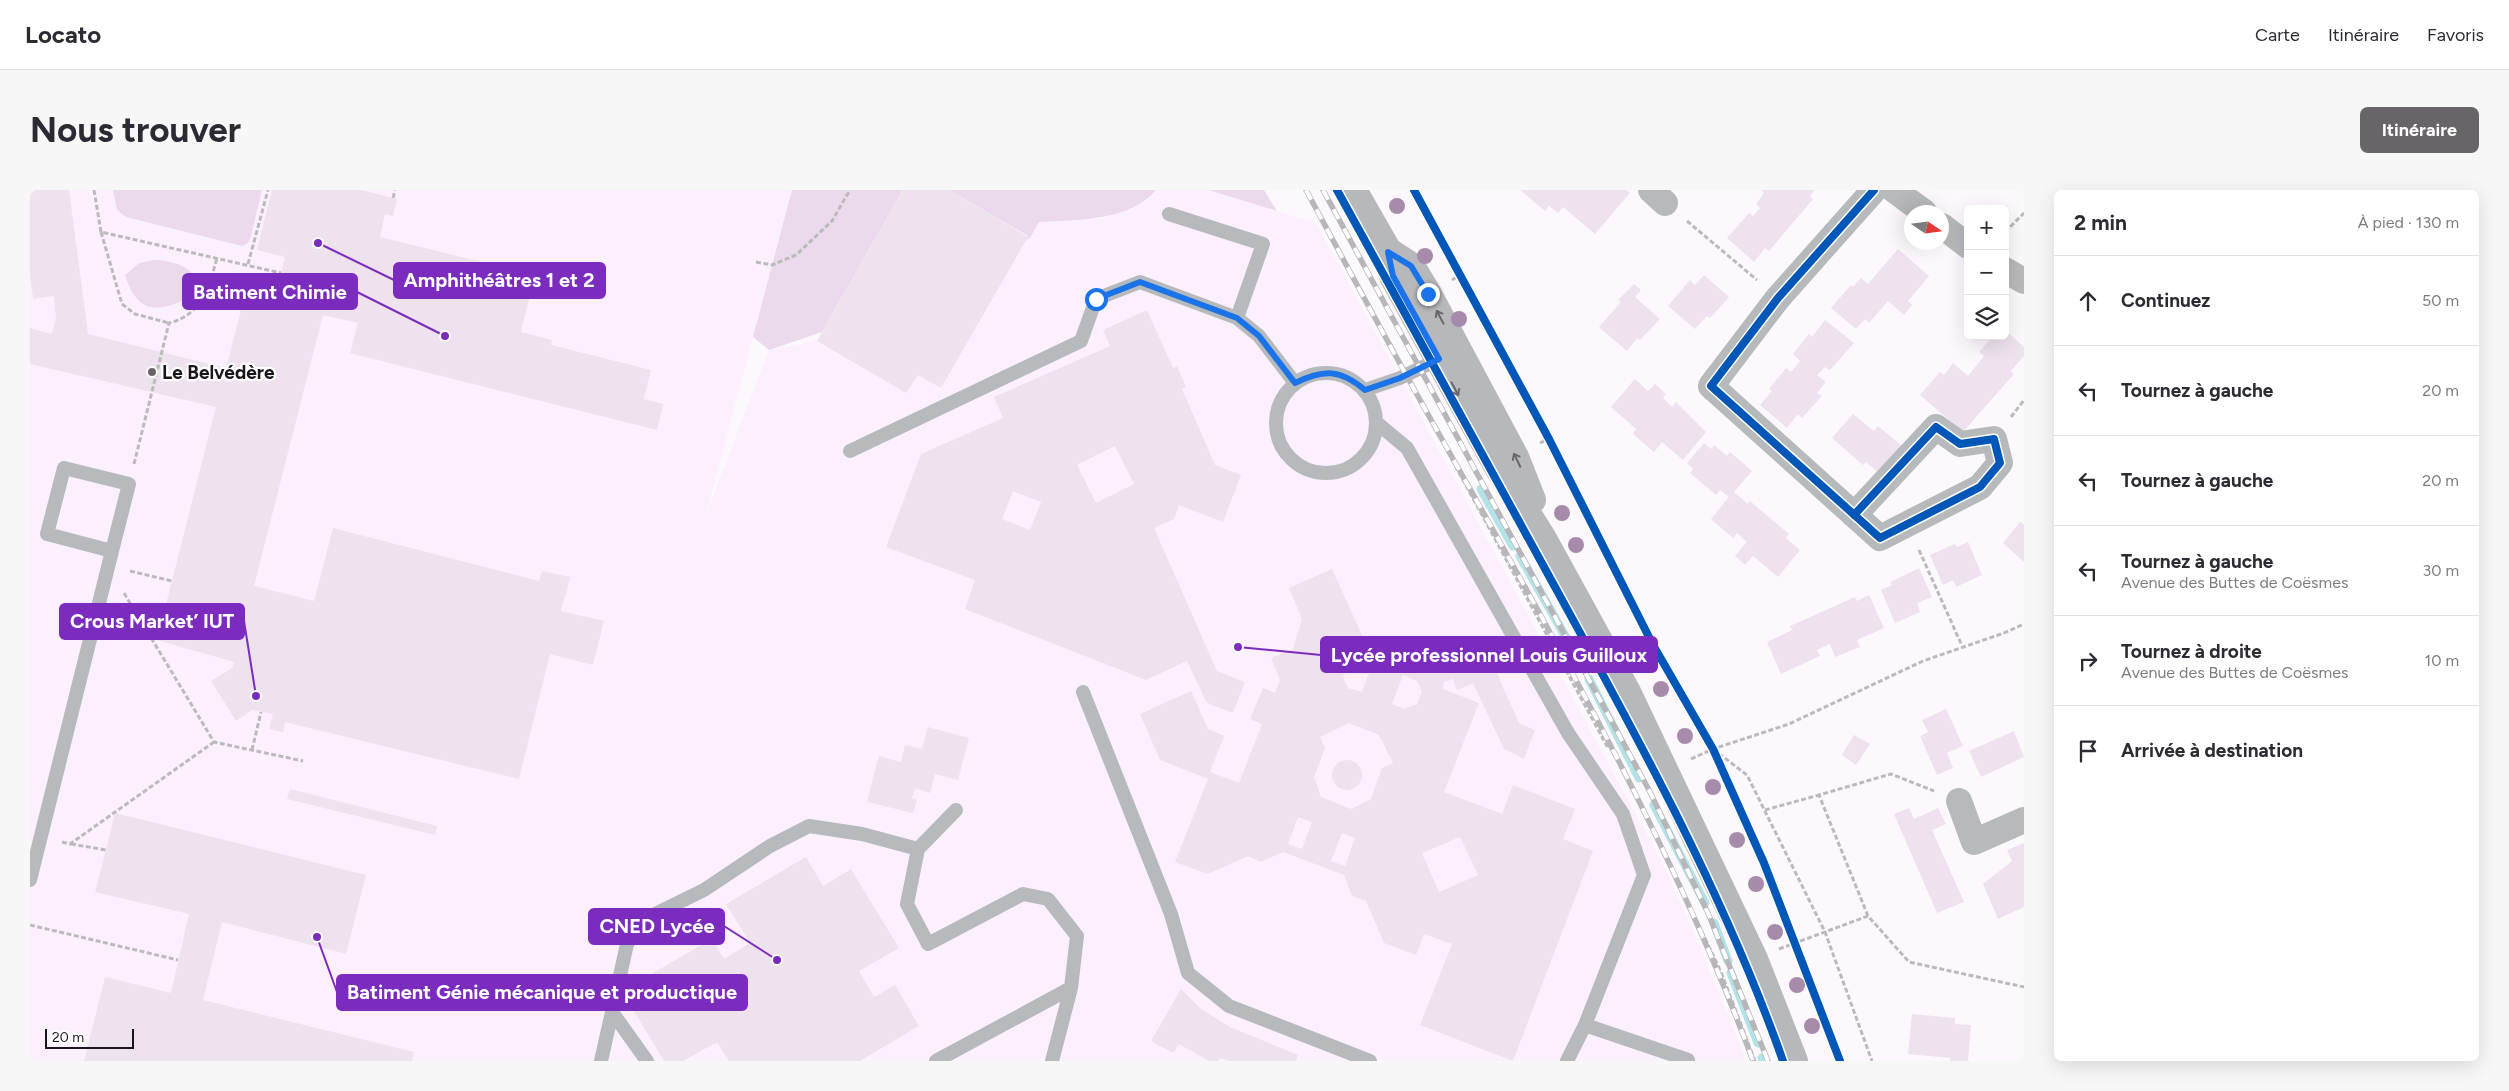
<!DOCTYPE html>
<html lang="fr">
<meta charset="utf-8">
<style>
body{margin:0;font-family:Figtree,sans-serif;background:#f7f7f7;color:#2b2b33}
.controls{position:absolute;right:15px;top:15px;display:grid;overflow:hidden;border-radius:8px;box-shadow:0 5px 20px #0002}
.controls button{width:45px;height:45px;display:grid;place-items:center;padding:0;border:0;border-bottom:1px solid #e1e1e2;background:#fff;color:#2b2b33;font:25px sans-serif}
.compass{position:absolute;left:1874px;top:15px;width:45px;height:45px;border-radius:50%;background:#fff;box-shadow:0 5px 20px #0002;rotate:103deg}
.scale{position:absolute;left:15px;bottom:12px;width:89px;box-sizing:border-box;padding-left:5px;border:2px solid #1a141b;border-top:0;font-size:14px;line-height:18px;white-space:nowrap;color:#1a141b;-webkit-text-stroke:4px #fff;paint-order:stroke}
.stop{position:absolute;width:15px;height:15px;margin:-11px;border:4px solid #1a73e8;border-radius:50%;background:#fff}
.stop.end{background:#1a73e8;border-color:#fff;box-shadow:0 1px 5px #0008}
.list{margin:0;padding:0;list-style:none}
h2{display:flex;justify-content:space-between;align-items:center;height:65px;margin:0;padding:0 20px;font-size:21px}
h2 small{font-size:16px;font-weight:400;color:#7c7c81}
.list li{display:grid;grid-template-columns:32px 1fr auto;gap:15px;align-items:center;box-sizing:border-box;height:90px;padding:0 20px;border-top:1px solid #e1e1e2}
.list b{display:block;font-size:19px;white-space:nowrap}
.list p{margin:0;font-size:16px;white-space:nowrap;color:#7c7c81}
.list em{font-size:16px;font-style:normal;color:#7c7c81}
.icon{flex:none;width:28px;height:28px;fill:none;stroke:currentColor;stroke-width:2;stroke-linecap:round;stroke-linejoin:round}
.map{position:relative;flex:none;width:1994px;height:871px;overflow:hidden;border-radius:8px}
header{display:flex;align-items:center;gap:30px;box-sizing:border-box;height:70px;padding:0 25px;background:#fff;border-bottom:1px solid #e1e1e2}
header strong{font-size:24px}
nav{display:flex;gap:28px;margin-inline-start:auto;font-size:18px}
.intro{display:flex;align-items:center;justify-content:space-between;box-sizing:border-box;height:120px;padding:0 30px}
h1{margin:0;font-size:35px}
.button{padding:12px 22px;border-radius:8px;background:#69646a;color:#fff;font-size:18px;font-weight:700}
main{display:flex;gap:30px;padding:0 30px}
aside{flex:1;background:#fff;border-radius:8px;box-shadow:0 5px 20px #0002}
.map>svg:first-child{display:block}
.built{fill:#fcf0fe}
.green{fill:#eadaeb}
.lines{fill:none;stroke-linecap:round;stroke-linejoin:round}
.stream{stroke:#b2e4e7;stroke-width:9}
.building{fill:#ede2ed;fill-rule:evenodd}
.path{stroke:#bcbbbc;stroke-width:3;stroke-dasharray:5 2.5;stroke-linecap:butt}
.lane{stroke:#b7babc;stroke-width:14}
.street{stroke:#b7babc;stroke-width:26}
.secondary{stroke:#b7b8bb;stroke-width:28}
.rail-casing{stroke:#b7b6b9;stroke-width:5.5}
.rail{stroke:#fff;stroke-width:4;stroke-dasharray:11;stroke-linecap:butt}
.cycleway-casing{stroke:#fff;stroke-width:11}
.cycleway{stroke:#0057b8;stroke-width:8}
.tree{fill:#a78baa}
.oneway{stroke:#68666b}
.route{stroke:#1a73e8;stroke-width:6}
.poi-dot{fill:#69646a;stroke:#fff;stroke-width:2}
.labels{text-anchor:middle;stroke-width:4.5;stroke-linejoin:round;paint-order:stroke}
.poi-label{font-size:19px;font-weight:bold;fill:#1a141b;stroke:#fff;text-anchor:start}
.leader{fill:none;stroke:#7b2cbf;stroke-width:2}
.callout-dot{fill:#7b2cbf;stroke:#fff;stroke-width:2}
.callout{fill:#7b2cbf;stroke:#7b2cbf;stroke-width:2}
.callout-label{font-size:20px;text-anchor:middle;font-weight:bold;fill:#fff}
</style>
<header>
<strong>Locato</strong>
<nav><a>Carte</a><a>Itinéraire</a><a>Favoris</a></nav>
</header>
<div class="intro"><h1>Nous trouver</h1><a class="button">Itinéraire</a></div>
<main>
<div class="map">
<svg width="1994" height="871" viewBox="0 0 1994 871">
<rect width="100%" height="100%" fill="#fdf8fd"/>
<path class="built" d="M0,0H762L676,325L739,160L787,151L792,142L919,0L998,47L997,49L1000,48L1009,32L1071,29L1118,10L1126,0H1178L1286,33L1635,678L1671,759L1716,871H0Z"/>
<path class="green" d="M83,0H232L221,46L218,53L212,56L96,27L87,20Z
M762,0H873L792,142L739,160L723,147Z
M919,0H1126C1101,31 1046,30 1009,32L1000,48L996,50L998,46Z
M1178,0H1234L1247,21Z
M124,70C146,71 160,76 173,96C165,104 157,108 147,113C117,125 104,113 95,85L109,73Z"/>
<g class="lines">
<path class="stream" d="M1451,299L1483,356
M1490,366L1552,476
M1559,489L1609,588
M1624,615L1675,713
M1684,733L1698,771
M1701,783L1728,853
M1732,868L1733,871"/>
</g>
<path class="building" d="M0,0H39L58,144L196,178L215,104L244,111L255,67L227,60L242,0H331L367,9L363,26L355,24L350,47L505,85L491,142L522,150L521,155L621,180L614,209L633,214L627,240L320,163L328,133L293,125L224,396L284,411L303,338L509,391L512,381L540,387L531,421L574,431L563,475L520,464L489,589L255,532L253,542L239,539L243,524L222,520L206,531L181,491L202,478L204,472L127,450L186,217L0,174V138L22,144L26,129L24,106L3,109L0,85Z
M873,0H919L998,47L911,198L888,185L876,203L787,151Z
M1490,0H1596L1600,3L1565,44L1533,17L1528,23L1519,16L1515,21Z
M1731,0H1785L1780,6L1783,9L1739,61L1735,58L1724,72L1697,48L1719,23L1723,26L1730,18L1726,14L1734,3Z
M1868,59L1899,86L1878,111L1882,115L1874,125L1858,111L1839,133L1835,129L1826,139L1801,118L1821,95L1823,97L1831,88L1838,94Z
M1674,85L1699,107L1680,128L1677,126L1665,139L1638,116L1660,90L1665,95Z
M1604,94L1611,100L1605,107L1630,129L1610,150L1607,148L1597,161L1569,137L1591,112L1588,110Z
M1117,120L1143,178L1147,176L1156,197L1152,199L1185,275L1211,285L1193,332L1149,315L1144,329L1124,338L1187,481L1215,492L1203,523L1177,513L1157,471L1116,490L935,419L945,390L856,357L891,264L973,228L964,207L1080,156L1073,140ZM1085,256L1104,294L1066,313L1047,275ZM983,301L1011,312L1000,340L972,329Z
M1795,130L1824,153L1800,180L1795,177L1787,185L1796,192L1787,203L1792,206L1772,228L1768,224L1757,238L1730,215L1742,201L1739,199L1756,178L1761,182L1770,171L1763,164L1779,144L1782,147Z
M1975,140L1994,157V166L1981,181L1984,184L1933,242L1890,205L1910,182L1914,185L1923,173L1938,186L1954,166L1949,162L1963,146H1975Z
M1605,189L1618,201L1625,194L1636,204L1633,208L1642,217L1646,212L1676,242L1653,270L1632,252L1624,262L1603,244L1606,239L1581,217Z
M1823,224L1844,241L1848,236L1873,257L1850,284L1836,272L1833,275L1802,248Z
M1674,253L1681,259L1684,255L1697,266L1700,262L1722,281L1704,302L1718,314L1720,311L1759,344L1756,348L1770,360L1748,387L1723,366L1715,375L1705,366L1717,352L1707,343L1703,348L1681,329L1699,307L1690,300L1686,305L1660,283L1663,279L1657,273Z
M1990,332L1994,334V372L1973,353Z
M1938,352L1952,385L1926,397L1923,390L1913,395L1900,365L1925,354L1927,357Z
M1889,378L1902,407L1887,413L1890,422L1865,433L1851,400L1862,395L1860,392Z
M1302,379L1335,452L1394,475L1413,466L1410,458L1416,455L1429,460L1452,450L1489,533L1505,540L1494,569L1474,559L1443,493L1427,500L1423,489L1414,492L1413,499L1449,513L1414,602L1472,624L1483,595L1545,619L1533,649L1563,661L1483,871L1390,835L1422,754L1394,744L1386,765L1354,753L1336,711L1322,706L1314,685L1253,662L1231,672L1218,666L1178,684L1145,672L1178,589L1130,570L1110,524L1161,501L1178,539L1194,546L1180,582L1209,593L1232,534L1220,529L1233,498L1245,503L1250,490L1241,468L1263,459L1272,429L1259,398ZM1329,469L1342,475L1332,502L1318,498L1313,487L1319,473ZM1373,485L1387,491L1392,501L1387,514L1374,519L1362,514ZM1319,533L1349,545L1363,573L1352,578L1341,609L1321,619L1291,607L1284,587L1295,558L1290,547ZM1268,627L1282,632L1272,659L1258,654ZM1312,643L1325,648L1315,676L1301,671ZM1430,647L1448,685L1409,702L1392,663Z
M1839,405L1854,438L1827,450L1830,457L1805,467L1800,454L1787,460L1790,466L1751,484L1737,452L1762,440L1760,436L1787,424L1825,407L1827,411Z
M1916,519L1933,556L1917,563L1923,578L1907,585L1890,546L1898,542L1892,530Z
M898,537L939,548L928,590L905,584L900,603L885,598L882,608L887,610L883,623L837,612L849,566L871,572L875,555L892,559Z
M1984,541L1994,567L1951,587L1939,561Z
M1824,545L1840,554L1826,575L1812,565Z
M1302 585a15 15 0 1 1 30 0a15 15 0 1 1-30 0Z
M260,599L407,636L405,645L257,609Z
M1879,618L1884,629L1908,618L1916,634L1902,640L1934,712L1907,723L1864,624Z
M85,623L336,685L316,764L192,732L173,810L384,862L382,871H54L75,787L141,803L159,724L65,702Z
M1994,653V717L1968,729L1953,694L1982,671L1977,660Z
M776,667L793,696L821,679L869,758L829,781L844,807L865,795L889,836L830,871H699L687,852L653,871H634L592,801L682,749L694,769L720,753L696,714Z
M1151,799L1171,819L1200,837L1268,865L1266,871H1199L1190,868L1188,871H1179L1149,854L1143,863L1121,851Z
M1882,824L1925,828V834L1941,835L1938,871H1920L1921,868L1878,864Z"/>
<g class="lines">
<path class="path" d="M64,0L71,42L251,83
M1276,0L1366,166
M363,8L365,0
M1657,31L1727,90
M71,42L92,114L105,124L139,133
M1975,42L1994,23
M726,72L742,75L766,65L802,31L820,0
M218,74L238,0
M1422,90L1430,85
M1386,203L1578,558
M1981,227L1994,210
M1510,253L1519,249
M104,274L139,133C172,125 179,97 187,68
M1889,360L1933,458
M100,381L142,391
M94,403L184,552L273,571
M1683,559L1717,585L1795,742L1842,871
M222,560L231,522
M1661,569L1683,559L1759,534L1893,471L1974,443L1994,434
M1735,620L1789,605
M1627,647L1691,782L1725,871
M32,652L40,654L184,552
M41,654L76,660
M1838,726L1789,605L1861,584L1904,601
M0,735L148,770
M1749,759L1838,726L1879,772L1994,797"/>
<path class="lane" d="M1139,24L1233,54L1207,128
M1246 233a50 50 0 1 1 100 0a50 50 0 1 1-100 0Z
M1335,200L1370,188L1409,169
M1347,233L1377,258L1538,543L1593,624L1614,685L1555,835L1537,871
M820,261L1051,151L1066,109L1110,92L1207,128L1229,146L1265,193
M34,278L99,294L82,361L17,344Z
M1053,502L1141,724L1158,783L1199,816L1340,871
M0,690L82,361
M582,822L597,754L617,728L674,700L740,656L779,636L832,644L888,659
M1555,835L1658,870
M571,871L582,822L617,871
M906,871L1041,798L1047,746L1018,709L993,704L898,754L877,714L888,659L926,620
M1022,871L1041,798"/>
<path class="street" d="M1621,0L1635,13
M1864,0L1894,22
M1912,36L1938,56
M1975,80L1994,91
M1824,325L1906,237L1930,254L1964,249L1970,273L1950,297L1850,348L1681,196L1748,108L1844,0
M1929,611L1944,652L1994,630"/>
<path class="secondary" d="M1323,0L1358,61L1363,86L1468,277L1513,349L1597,502L1724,769L1764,871
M1358,61L1381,76L1398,104L1485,267L1502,310"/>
<defs>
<path id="rail" d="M1276,0C1321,84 1366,168 1413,251C1526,452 1643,654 1723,871
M1293,0L1619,600L1678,723L1738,871"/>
</defs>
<use href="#rail" class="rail-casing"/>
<use href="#rail" class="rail"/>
<defs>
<path id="cycleway" d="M1307,0C1380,132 1452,264 1525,397C1609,550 1695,706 1753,871
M1384,0L1519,249L1623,455L1683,559L1734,673L1810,871
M1824,325L1906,237L1930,254L1964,249L1970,273L1950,297L1850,348L1681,196L1748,108L1844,0"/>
</defs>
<use href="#cycleway" class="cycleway-casing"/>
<use href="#cycleway" class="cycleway"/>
</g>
<g class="tree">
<circle cx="1367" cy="16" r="8"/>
<circle cx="1395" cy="66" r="8"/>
<circle cx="1429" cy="129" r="8"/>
<circle cx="1532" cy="323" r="8"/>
<circle cx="1546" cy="355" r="8"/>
<circle cx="1631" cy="499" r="8"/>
<circle cx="1655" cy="546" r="8"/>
<circle cx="1683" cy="597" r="8"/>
<circle cx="1707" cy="650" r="8"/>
<circle cx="1726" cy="694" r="8"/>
<circle cx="1745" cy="742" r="8"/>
<circle cx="1767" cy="795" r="8"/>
<circle cx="1782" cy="836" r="8"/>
</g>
<defs><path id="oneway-shaft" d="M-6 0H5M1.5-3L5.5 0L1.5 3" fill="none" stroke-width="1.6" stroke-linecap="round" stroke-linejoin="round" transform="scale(1.25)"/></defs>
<g class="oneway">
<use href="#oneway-shaft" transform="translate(1410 127) rotate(-118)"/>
<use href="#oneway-shaft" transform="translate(1425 199) rotate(62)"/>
<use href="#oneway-shaft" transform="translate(1487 270) rotate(-116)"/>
</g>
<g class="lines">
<path class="route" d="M1066,109L1110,92L1207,128L1229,146L1265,193C1294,179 1310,179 1335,200L1370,188L1409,169L1363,86L1358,62L1381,76L1398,104"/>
</g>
<circle class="poi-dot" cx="122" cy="182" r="5"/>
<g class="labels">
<g class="poi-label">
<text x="132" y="189">Le Belvédère</text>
</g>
</g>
<path class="leader" d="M288 53L364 90M415 146L327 102M226 506L214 431M1208 457L1291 465M747 770L694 736M287 747L307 802"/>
<g class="callout-dot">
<circle cx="288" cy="53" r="5"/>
<circle cx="415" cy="146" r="5"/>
<circle cx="226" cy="506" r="5"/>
<circle cx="1208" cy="457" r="5"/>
<circle cx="747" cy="770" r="5"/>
<circle cx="287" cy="747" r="5"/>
</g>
<g class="callout">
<rect x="364" y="73" width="211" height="35" rx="5"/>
<rect x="153" y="84" width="174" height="35" rx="5"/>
<rect x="30" y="414" width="184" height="35" rx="5"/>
<rect x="1291" y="447" width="336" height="35" rx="5"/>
<rect x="559" y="719" width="135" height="35" rx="5"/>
<rect x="307" y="785" width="410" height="35" rx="5"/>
</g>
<g class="callout-label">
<text x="469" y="97">Amphithéâtres 1 et 2</text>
<text x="240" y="109">Batiment Chimie</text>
<text x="122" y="438">Crous Market’ IUT</text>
<text x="1459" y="472">Lycée professionnel Louis Guilloux</text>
<text x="627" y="743">CNED Lycée</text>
<text x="512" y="809">Batiment Génie mécanique et productique</text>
</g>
</svg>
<div class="controls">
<button>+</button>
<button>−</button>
<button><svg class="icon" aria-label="layers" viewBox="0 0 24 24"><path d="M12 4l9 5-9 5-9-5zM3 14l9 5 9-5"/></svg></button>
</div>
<svg class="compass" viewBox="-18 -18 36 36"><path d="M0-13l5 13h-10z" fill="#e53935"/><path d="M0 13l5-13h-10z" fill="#7c7c81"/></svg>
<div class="scale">20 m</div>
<div class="stop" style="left:1066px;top:109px"></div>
<div class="stop end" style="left:1398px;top:104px"></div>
</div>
<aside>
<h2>2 min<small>À pied · 130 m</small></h2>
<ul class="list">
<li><svg class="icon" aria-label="ahead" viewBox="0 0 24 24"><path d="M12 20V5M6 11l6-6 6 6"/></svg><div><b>Continuez</b></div><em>50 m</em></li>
<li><svg class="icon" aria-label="left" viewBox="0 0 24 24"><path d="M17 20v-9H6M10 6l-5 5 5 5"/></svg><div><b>Tournez à gauche</b></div><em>20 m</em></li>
<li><svg class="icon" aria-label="left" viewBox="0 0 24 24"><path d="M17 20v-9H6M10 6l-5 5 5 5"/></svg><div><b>Tournez à gauche</b></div><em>20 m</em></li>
<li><svg class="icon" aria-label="left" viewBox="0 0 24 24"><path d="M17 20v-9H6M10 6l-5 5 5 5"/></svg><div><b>Tournez à gauche</b><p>Avenue des Buttes de Coësmes</p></div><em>30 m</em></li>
<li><svg class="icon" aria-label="right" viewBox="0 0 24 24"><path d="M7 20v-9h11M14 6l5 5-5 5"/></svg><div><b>Tournez à droite</b><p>Avenue des Buttes de Coësmes</p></div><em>10 m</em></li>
<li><svg class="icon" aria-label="arrive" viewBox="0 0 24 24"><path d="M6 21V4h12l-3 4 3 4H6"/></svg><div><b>Arrivée à destination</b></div></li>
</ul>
</aside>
</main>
